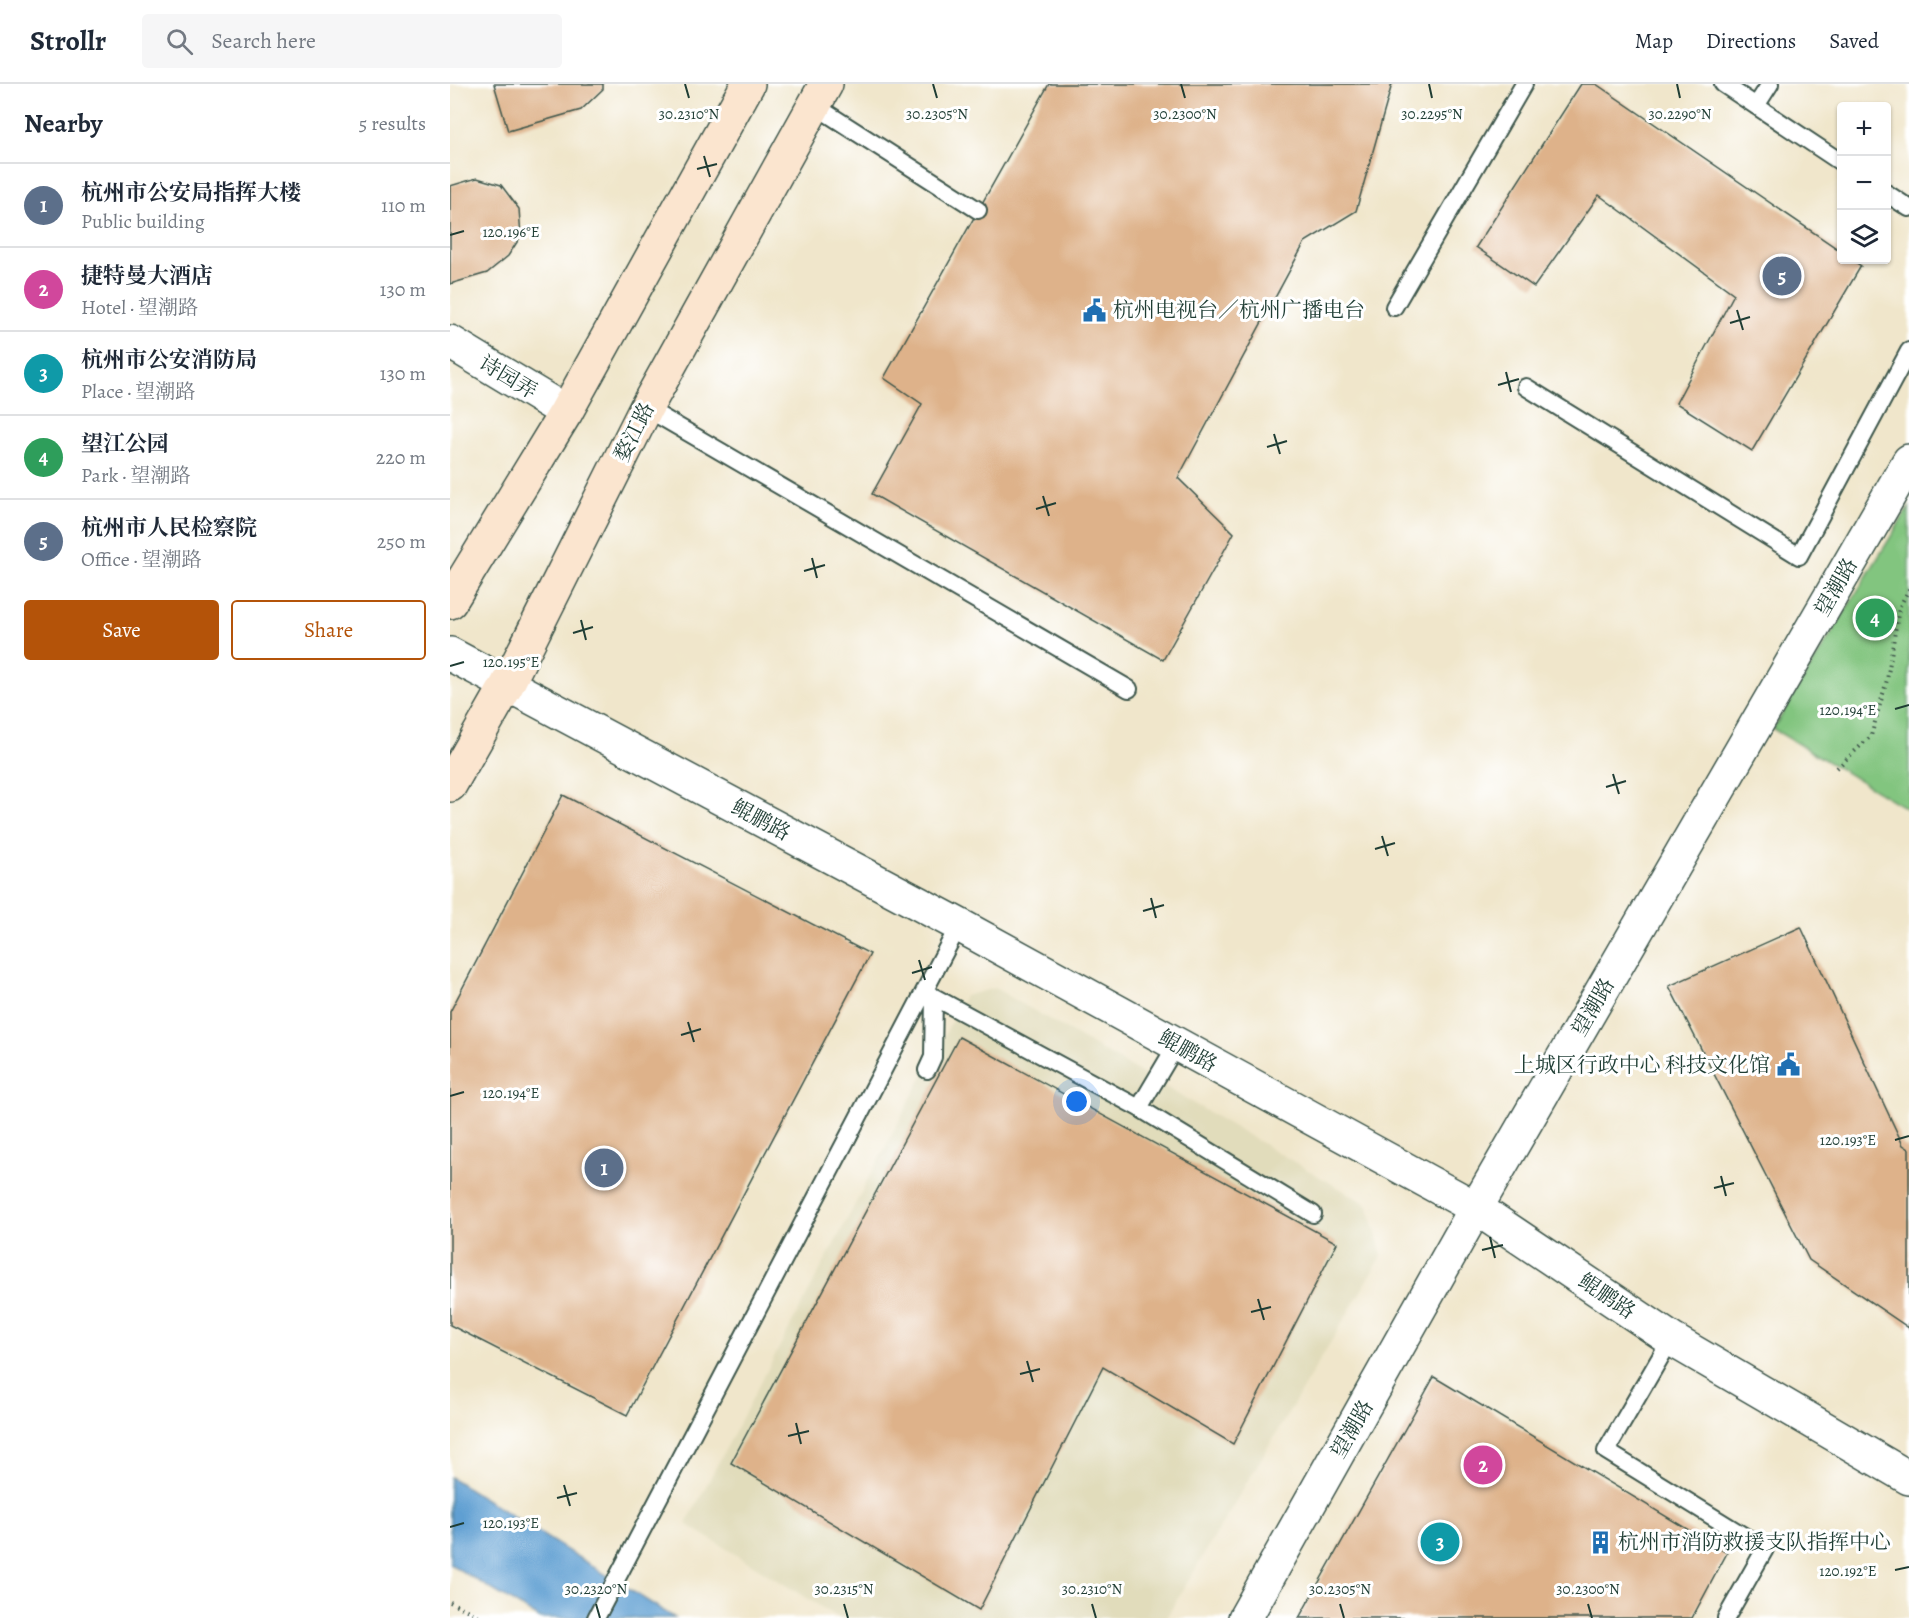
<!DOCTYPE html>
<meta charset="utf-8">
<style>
body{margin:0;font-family:Alegreya,"Noto Serif SC",serif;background:#f6f6f7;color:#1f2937}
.controls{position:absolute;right:18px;top:18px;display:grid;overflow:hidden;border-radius:6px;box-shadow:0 2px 4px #0004}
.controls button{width:54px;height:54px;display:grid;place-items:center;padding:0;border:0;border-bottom:2px solid #e0e1e3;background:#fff;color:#1f2937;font:30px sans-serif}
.you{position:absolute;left:627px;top:1018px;width:21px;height:21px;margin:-15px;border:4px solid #fff;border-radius:50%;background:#1a73e8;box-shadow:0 0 0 9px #1a73e833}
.badge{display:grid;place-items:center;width:39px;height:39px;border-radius:50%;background:#b45309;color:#fff;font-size:20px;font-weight:700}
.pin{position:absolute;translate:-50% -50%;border:3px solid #fff;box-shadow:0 2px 6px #0006}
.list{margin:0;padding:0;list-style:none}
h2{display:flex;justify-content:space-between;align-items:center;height:78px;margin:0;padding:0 24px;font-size:26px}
h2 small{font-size:20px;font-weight:400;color:#747a83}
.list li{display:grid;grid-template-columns:39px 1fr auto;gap:18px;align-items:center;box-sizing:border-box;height:84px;padding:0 24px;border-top:2px solid #e0e1e3}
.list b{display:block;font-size:22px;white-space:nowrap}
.list p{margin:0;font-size:20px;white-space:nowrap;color:#747a83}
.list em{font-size:20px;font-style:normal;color:#747a83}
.actions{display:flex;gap:12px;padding:18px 24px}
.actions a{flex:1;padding:14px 0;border:2px solid #b45309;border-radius:6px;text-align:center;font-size:21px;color:#b45309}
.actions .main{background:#b45309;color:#fff}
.icon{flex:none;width:33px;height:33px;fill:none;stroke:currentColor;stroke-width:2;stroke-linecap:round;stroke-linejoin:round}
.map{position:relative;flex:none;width:1459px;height:1534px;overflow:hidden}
header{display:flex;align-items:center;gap:36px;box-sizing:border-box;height:84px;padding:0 30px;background:#fff;border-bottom:2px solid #e0e1e3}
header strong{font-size:28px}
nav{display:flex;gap:33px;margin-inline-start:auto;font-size:21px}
.search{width:420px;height:54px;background:#f6f6f7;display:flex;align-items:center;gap:15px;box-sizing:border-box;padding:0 21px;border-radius:6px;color:#747a83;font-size:22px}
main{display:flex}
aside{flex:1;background:#fff}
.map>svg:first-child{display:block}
.built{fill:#e1dcbb}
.green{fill:#82c57f;stroke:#50815a;stroke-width:1.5}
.water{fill:#5f9fd2;stroke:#3f6e83;stroke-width:1.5}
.building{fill:#deb28a}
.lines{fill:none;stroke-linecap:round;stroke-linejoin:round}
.service-casing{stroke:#3e564b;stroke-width:20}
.minor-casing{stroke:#3e564b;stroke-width:36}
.tertiary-casing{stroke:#3e564b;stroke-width:36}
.secondary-casing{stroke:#3e564b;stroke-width:36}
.path{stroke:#3e564b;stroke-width:4;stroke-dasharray:1.5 4.5;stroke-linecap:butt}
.service{stroke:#fff;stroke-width:16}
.minor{stroke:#fff;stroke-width:33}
.tertiary{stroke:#fff;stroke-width:33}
.secondary{stroke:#fbe5cf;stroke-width:33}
.ticks{fill:none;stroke:#1f3d34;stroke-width:2}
.labels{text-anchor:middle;stroke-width:6;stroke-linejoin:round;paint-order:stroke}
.poi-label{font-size:21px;fill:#1f3d34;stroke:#fff;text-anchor:start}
.street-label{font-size:21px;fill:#1f3d34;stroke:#fff}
.ticks-label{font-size:15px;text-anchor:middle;fill:#1f3d34;stroke:#fff;stroke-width:6;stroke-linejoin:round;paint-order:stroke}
</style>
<header>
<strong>Strollr</strong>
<div class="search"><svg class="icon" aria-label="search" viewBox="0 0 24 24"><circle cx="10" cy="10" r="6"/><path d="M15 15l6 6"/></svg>Search here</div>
<nav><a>Map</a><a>Directions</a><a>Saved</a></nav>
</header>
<main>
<aside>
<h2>Nearby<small>5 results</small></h2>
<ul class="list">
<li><span class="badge" style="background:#5c6f8a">1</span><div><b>杭州市公安局指挥大楼</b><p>Public building</p></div><em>110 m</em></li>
<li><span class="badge" style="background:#d1479c">2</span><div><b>捷特曼大酒店</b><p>Hotel · 望潮路</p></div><em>130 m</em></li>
<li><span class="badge" style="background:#0f9aa8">3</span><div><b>杭州市公安消防局</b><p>Place · 望潮路</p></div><em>130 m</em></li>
<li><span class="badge" style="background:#2e9e5b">4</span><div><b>望江公园</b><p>Park · 望潮路</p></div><em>220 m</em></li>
<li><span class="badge" style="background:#5c6f8a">5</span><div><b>杭州市人民检察院</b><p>Office · 望潮路</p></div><em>250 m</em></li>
</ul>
<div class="actions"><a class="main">Save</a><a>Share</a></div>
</aside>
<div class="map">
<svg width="1459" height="1534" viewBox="0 0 1459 1534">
<rect width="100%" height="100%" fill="#fff"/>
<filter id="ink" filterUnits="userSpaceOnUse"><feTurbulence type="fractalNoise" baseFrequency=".0167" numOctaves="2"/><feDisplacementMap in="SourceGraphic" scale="12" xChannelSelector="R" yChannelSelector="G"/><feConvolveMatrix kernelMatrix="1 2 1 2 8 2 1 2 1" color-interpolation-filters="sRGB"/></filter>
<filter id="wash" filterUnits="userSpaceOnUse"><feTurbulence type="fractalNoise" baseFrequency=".008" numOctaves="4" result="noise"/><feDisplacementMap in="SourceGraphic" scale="24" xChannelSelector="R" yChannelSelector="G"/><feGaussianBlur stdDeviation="1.35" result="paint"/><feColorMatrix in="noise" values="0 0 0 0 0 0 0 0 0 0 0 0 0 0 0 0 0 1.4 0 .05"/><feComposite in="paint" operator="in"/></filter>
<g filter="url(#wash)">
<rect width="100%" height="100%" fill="#f0e6cb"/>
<path class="built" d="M545,904L918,1121L932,1172L716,1534H389L236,1440L515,912Z"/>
<path class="green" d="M1459,423V726L1323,645Z"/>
<path class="water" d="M0,1393L225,1534H89L0,1480Z"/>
<g id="blocks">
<path class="building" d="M44,0H153V5L131,26L58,47Z
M599,0H942L906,127L855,158L728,394L784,449L713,576L422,410L472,320L434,294Z
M1131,0H1146L1392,168V176H1402L1411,182L1302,367L1226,319L1284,210L1149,111L1084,203L1026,163Z
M27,94L51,101L69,125L71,152L58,172L37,189L0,200V102Z
M113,711L420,870L177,1331L0,1241V928Z
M1351,843L1453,1061L1459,1065V1244L1359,1176L1219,902Z
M509,953L887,1159L783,1360L653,1283L529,1526L281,1379Z
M984,1293L1277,1469L1242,1534H849Z"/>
</g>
</g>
<g filter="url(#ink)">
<use href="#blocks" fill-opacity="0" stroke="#3e564b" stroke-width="1.5"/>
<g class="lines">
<defs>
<path id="service" d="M1273,0L1392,79
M364,21L528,126
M1306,22L1320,0
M1436,109L1459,124
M944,223L1074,0
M1076,303L1349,472L1459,267
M196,324L679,605
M475,908L689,1024L863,1130
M477,986L483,973L484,913
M689,1024L727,960
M1221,1255L1156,1367L1315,1465L1276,1534
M146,1534L509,841"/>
<path id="minor" d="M0,258L116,328"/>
<path id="tertiary" d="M0,570L509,841L1026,1124L1221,1255L1459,1394
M795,1534L1026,1124L1459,377"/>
<path id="secondary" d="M0,518L116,328L298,0
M0,701L57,601L196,324L376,0"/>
</defs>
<use href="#service" class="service-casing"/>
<use href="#minor" class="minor-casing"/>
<use href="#tertiary" class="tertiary-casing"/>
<use href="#secondary" class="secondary-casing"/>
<path class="path" d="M1387,684L1421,652L1437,596L1449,524L1459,505
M0,1518L33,1534"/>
<use href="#service" class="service"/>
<use href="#minor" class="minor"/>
<use href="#tertiary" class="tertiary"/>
<use href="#secondary" class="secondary"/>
</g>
</g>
<path class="ticks" d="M235,0L239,14M483,0L487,14M731,0L735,14M979,0L982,14M1227,0L1230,14M254,72L260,93M247,85L267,80M0,151L14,147M1287,226L1293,246M1280,239L1300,233M1056,288L1061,308M1048,301L1069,295M824,350L830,370M817,363L837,357M593,412L599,432M586,425L606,419M362,474L367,494M354,487L375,481M131,536L136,556M123,549L143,543M0,582L14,578M1445,625L1459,621M1163,690L1169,710M1156,703L1176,697M932,752L938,772M925,765L945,759M701,814L706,834M693,827L714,821M469,876L475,896M462,889L482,883M238,938L244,958M231,951L251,945M0,1012L14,1008M1445,1056L1459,1052M1271,1092L1276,1112M1264,1104L1284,1099M1040,1153L1045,1174M1032,1166L1053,1161M808,1215L814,1236M801,1228L821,1223M577,1277L583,1298M570,1290L590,1285M346,1339L351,1360M338,1352L359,1347M114,1401L120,1422M107,1414L127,1409M0,1443L14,1439M1445,1486L1459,1483M146,1520L150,1534M394,1520L398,1534M642,1520L646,1534M890,1520L894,1534M1138,1520L1142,1534"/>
<defs>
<symbol id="civic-bare" viewBox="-9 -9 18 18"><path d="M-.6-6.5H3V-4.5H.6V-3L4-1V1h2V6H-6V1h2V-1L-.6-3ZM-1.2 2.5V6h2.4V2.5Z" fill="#1f6fb2" stroke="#fff" stroke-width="2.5" paint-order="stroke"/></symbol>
<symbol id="building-bare" viewBox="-9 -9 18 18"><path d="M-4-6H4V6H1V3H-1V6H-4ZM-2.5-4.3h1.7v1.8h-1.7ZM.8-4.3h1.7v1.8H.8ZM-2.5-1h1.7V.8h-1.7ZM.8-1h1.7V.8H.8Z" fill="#1f6fb2" stroke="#fff" stroke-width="2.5" paint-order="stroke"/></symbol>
</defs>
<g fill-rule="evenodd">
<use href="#civic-bare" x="628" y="210" width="33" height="33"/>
<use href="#civic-bare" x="1322" y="964" width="33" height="33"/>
<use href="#building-bare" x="1134" y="1442" width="33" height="33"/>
</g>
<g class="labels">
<g class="poi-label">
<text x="663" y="233">杭州电视台／杭州广播电台</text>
<text x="1320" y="988" text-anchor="end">上城区行政中心 科技文化馆</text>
<text x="1168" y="1465">杭州市消防救援支队指挥中心</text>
</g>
<g class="street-label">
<text transform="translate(58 293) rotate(31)" y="7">诗园弄</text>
<text transform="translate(184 348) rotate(-63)" y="7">婺江路</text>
<text transform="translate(1386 503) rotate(-60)" y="7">望潮路</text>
<text transform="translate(311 736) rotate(28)" y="7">鲲鹏路</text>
<text transform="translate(1143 923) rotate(-60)" y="7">望潮路</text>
<text transform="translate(738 967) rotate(29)" y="7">鲲鹏路</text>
<text transform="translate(1157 1212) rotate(34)" y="7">鲲鹏路</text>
<text transform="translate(902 1345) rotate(-60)" y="7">望潮路</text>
</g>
</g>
<g class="ticks-label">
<text x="239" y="35">30.2310°N</text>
<text x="487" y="35">30.2305°N</text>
<text x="735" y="35">30.2300°N</text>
<text x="982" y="35">30.2295°N</text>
<text x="1230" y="35">30.2290°N</text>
<text x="61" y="153">120.196°E</text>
<text x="61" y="583">120.195°E</text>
<text x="1398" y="631">120.194°E</text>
<text x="61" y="1014">120.194°E</text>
<text x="1398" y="1061">120.193°E</text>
<text x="61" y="1444">120.193°E</text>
<text x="1398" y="1492">120.192°E</text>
<text x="146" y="1510">30.2320°N</text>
<text x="394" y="1510">30.2315°N</text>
<text x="642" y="1510">30.2310°N</text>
<text x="890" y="1510">30.2305°N</text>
<text x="1138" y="1510">30.2300°N</text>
</g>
</svg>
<div class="controls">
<button>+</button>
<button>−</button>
<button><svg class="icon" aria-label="layers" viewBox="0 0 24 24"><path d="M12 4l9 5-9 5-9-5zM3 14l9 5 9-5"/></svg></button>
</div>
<div class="you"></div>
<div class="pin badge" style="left:154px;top:1084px;background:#5c6f8a">1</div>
<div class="pin badge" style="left:1033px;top:1381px;background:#d1479c">2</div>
<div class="pin badge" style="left:990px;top:1458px;background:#0f9aa8">3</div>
<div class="pin badge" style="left:1425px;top:534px;background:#2e9e5b">4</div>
<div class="pin badge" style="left:1332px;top:192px;background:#5c6f8a">5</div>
</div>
</main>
